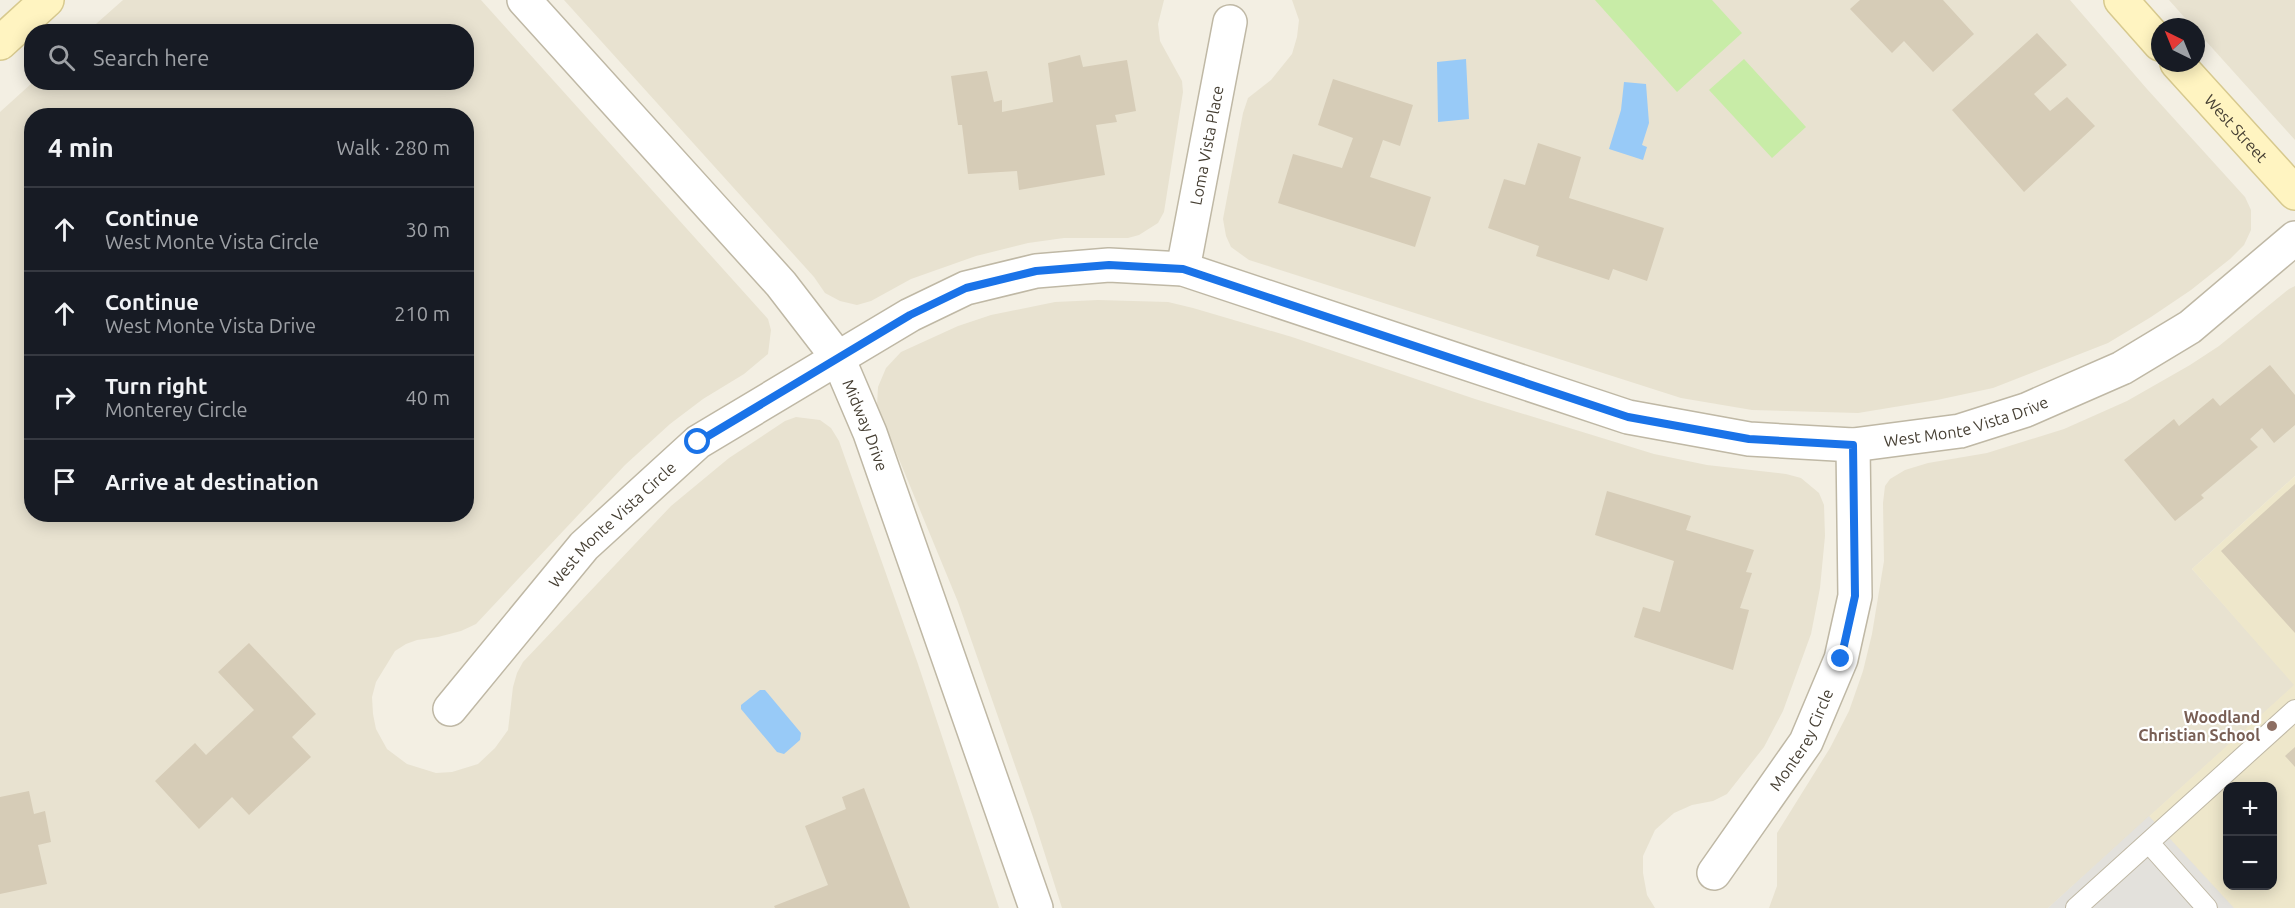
<!DOCTYPE html>
<meta charset="utf-8">
<style>
body{margin:0;font-family:Ubuntu,sans-serif;background:#20242c;color:#f1f3f6}
.controls{position:absolute;right:18px;bottom:18px;display:grid;overflow:hidden;border-radius:12px;box-shadow:0 3px 15px #0003}
.controls button{width:54px;height:54px;display:grid;place-items:center;padding:0;border:0;border-bottom:2px solid #363941;background:#171b24;color:#f1f3f6;font:30px sans-serif}
.compass{position:absolute;left:2151px;top:18px;width:54px;height:54px;border-radius:50%;background:#171b24;box-shadow:0 3px 15px #0003;rotate:317deg}
.stop{position:absolute;width:18px;height:18px;margin:-14px;border:4px solid #1a73e8;border-radius:50%;background:#fff}
.stop.end{background:#1a73e8;border-color:#fff;box-shadow:0 2px 6px #0008}
.list{margin:0;padding:0;list-style:none}
h2{display:flex;justify-content:space-between;align-items:center;height:78px;margin:0;padding:0 24px;font-size:26px}
h2 small{font-size:20px;font-weight:400;color:#9ea1a6}
.list li{display:grid;grid-template-columns:39px 1fr auto;gap:18px;align-items:center;box-sizing:border-box;height:84px;padding:0 24px;border-top:2px solid #363941}
.list b{display:block;font-size:22px;white-space:nowrap}
.list p{margin:0;font-size:20px;white-space:nowrap;color:#9ea1a6}
.list em{font-size:20px;font-style:normal;color:#9ea1a6}
.icon{flex:none;width:33px;height:33px;fill:none;stroke:currentColor;stroke-width:2;stroke-linecap:round;stroke-linejoin:round}
.map{position:relative;flex:none;width:2295px;height:908px;overflow:hidden}
.search{position:absolute;background:#171b24;box-shadow:0 3px 15px #0003;left:24px;top:24px;width:450px;height:66px;display:flex;align-items:center;gap:15px;box-sizing:border-box;padding:0 21px;border-radius:24px;color:#9ea1a6;font-size:22px}
.panel{position:absolute;background:#171b24;box-shadow:0 3px 15px #0003;left:24px;top:108px;width:450px;height:414px;border-radius:24px}
.map>svg:first-child{display:block}
.residential{fill:#e8e2d0;fill-rule:evenodd}
.education{fill:#eee7cb;fill-rule:evenodd}
.green{fill:#c8eca7}
.parking{fill:#e3e1dc}
.water{fill:#98caf7}
.building{fill:#d6ccb7}
.lines{fill:none;stroke-linecap:round;stroke-linejoin:round}
.lane-casing{stroke:#bfb8a5;stroke-width:22}
.street-casing{stroke:#bfb8a5;stroke-width:36}
.secondary-casing{stroke:#d7c98e;stroke-width:36}
.lane{stroke:#fff;stroke-width:20}
.street{stroke:#fff;stroke-width:33}
.secondary{stroke:#fff4c1;stroke-width:33}
.route{stroke:#1a73e8;stroke-width:8}
.education-dot{fill:#8d6e63;stroke:#fff;stroke-width:2}
.labels{text-anchor:middle;stroke-width:4.5;stroke-linejoin:round;paint-order:stroke}
.street-label{font-size:16px;fill:#463f33;stroke:#fff}
.education-label{font-size:16px;font-weight:bold;fill:#785e54;stroke:#fff;text-anchor:end}
</style>
<div class="map">
<svg width="2295" height="908" viewBox="0 0 2295 908">
<rect width="100%" height="100%" fill="#f3efe3"/>
<path class="residential" d="M123,0H481L768,319L771,330L768,354L744,374L703,399L670,424L625,465L476,624L461,631L438,637L417,640L406,644L395,651L376,682L372,697L373,714L376,729L387,749L407,764L436,773L452,772L478,764L495,748L508,730L513,687L517,673L523,662L671,506L729,458L785,421L796,417L820,420L831,428L839,441L918,664L999,908H0V112L32,83L466,82V32L88,31ZM32,116H466V514H32Z
M564,0H1164L1158,24L1160,41L1182,81L1183,92L1164,212L1158,223L1139,235L1128,238H1064L1028,243L976,256L911,279L871,301L857,305L840,301L825,293L814,277Z
M1292,0H2070L2147,89L2245,197L2251,210V230L2244,245L2230,259L2191,290L2151,317L2108,343L1993,388L1937,400L1858,413L1752,410L1681,398L1249,260L1231,247L1226,236L1223,219L1243,113L1248,98L1271,80L1292,54L1297,37L1299,20Z
M2169,0H2295V140L2196,30V27H2193Z
M2295,286V476L2192,569L2295,685L2048,908H1769L1777,886V833L1830,748L1849,711L1863,671L1872,634L1884,561L1883,503L1885,486L1890,479L1905,470L1928,463L1987,453L2064,429L2127,401L2190,365L2219,346L2289,289Z
M1098,300L1168,302L1193,308L1292,337L1475,399L1654,454L1707,465L1786,474L1801,478L1819,493L1824,505L1825,536L1820,588L1811,634L1783,711L1764,747L1727,794L1713,801L1692,805L1674,813L1655,830L1643,856V873L1647,895L1655,908H1062L1034,820L958,602L877,406L878,387L886,368L901,352L958,326L991,315L1055,302Z"/>
<path class="education" d="M2295,476V908H2048L2294,685L2192,569ZM2228,786H2272V886H2228Z"/>
<path class="green" d="M1595,0H1712L1742,33L1677,92Z
M1744,59L1806,127L1772,158L1709,90Z"/>
<path class="parking" d="M2149,816L2234,908H2048Z"/>
<path class="water" d="M1466,59L1469,119L1438,122L1437,62Z
M1624,82L1646,84L1649,123L1642,145L1647,147L1643,160L1609,149L1621,110Z
M760,690H765L801,733L800,740L784,754L777,752L741,709V705Z"/>
<path class="building" d="M1860,0H1943L1974,34L1933,72L1904,41L1892,53L1850,9Z
M2037,33L2067,65L2034,94L2050,111L2067,97L2095,126L2024,192L1952,110Z
M1080,55L1083,67L1127,60L1136,111L1115,115L1117,122L1096,125L1105,175L1019,190L1017,171L968,174L962,125H958L951,76L987,71L994,102L1002,100V112L1053,102L1048,63Z
M1333,79L1413,105L1400,146L1383,140L1370,177L1431,197L1415,247L1278,203L1293,154L1342,168L1353,138L1318,125Z
M1538,143L1581,157L1569,198L1664,228L1647,281L1613,269L1609,280L1536,256L1539,246L1488,228L1504,179L1525,185Z
M2270,365L2295,395V425L2274,443L2262,428L2250,439L2258,447L2201,495L2204,498L2175,521L2124,460L2174,419L2179,426L2213,398L2220,406Z
M2295,484V633L2221,551Z
M1607,491L1691,516L1686,530L1754,550L1746,572L1752,573L1740,608L1749,610L1733,670L1634,637L1643,607L1660,612L1674,561L1595,535Z
M249,643L316,714L292,737L311,757L249,815L232,797L199,829L155,781L195,743L206,755L254,710L218,672Z
M2295,747V767L2285,756Z
M864,788L910,908H775L774,906L828,885L805,826L846,809L842,797Z
M29,791L34,814L45,811L51,842L38,845L47,884L0,894V797Z"/>
<g class="lines">
<defs>
<path id="lane" d="M2149,843L2207,908
M2076,908L2295,710"/>
<g id="street">
<path id="s1" d="M524,0L781,284L838,358L870,433L1036,908"/>
<path id="s2" d="M1183,269L1230,22"/>
<path id="s3" d="M450,709L584,546L698,442L838,358L910,315L966,288L1036,271L1109,265L1183,269L1628,417L1749,439L1853,445L1960,431L2026,410L2122,368L2190,327L2295,238"/>
<path id="s4" d="M1714,873L1806,742L1841,659L1855,596L1853,445"/>
</g>
<g id="secondary">
<path d="M2121,0L2160,44"/>
<path d="M0,43L47,0"/>
<path id="s5" d="M2177,63L2295,193"/>
</g>
</defs>
<use href="#lane" class="lane-casing"/>
<use href="#street" class="street-casing"/>
<use href="#secondary" class="secondary-casing"/>
<use href="#lane" class="lane"/>
<use href="#street" class="street"/>
<use href="#secondary" class="secondary"/>
</g>
<g class="lines">
<path class="route" d="M698,442L910,315L966,288L1036,271L1109,265L1183,269L1628,417L1749,439L1853,445L1855,596L1841,659"/>
</g>
<circle class="education-dot" cx="2272" cy="726" r="6"/>
<g class="labels">
<g class="street-label">
<text dy="6" stroke="none"><textPath href="#s5" startOffset="88">West Street</textPath></text>
<text dy="6" stroke="none"><textPath href="#s2" startOffset="126">Loma Vista Place</textPath></text>
<text dy="6" stroke="none"><textPath href="#s3" startOffset="1706">West Monte Vista Drive</textPath></text>
<text dy="6" stroke="none"><textPath href="#s1" startOffset="549">Midway Drive</textPath></text>
<text dy="6" stroke="none"><textPath href="#s3" startOffset="246">West Monte Vista Circle</textPath></text>
<text dy="6" stroke="none"><textPath href="#s4" startOffset="160">Monterey Circle</textPath></text>
</g>
<g class="education-label">
<text x="2260" y="723">Woodland<tspan x="2260" dy="18">Christian School</tspan></text>
</g>
</g>
</svg>
<div class="controls">
<button>+</button>
<button>−</button>
</div>
<svg class="compass" viewBox="-18 -18 36 36"><path d="M0-13l5 13h-10z" fill="#e53935"/><path d="M0 13l5-13h-10z" fill="#9ea1a6"/></svg>
<div class="stop" style="left:698px;top:442px"></div>
<div class="stop end" style="left:1841px;top:659px"></div>
<div class="search"><svg class="icon" aria-label="search" viewBox="0 0 24 24"><circle cx="10" cy="10" r="6"/><path d="M15 15l6 6"/></svg>Search here</div>
<section class="panel">
<h2>4 min<small>Walk · 280 m</small></h2>
<ul class="list">
<li><svg class="icon" aria-label="ahead" viewBox="0 0 24 24"><path d="M12 20V5M6 11l6-6 6 6"/></svg><div><b>Continue</b><p>West Monte Vista Circle</p></div><em>30 m</em></li>
<li><svg class="icon" aria-label="ahead" viewBox="0 0 24 24"><path d="M12 20V5M6 11l6-6 6 6"/></svg><div><b>Continue</b><p>West Monte Vista Drive</p></div><em>210 m</em></li>
<li><svg class="icon" aria-label="right" viewBox="0 0 24 24"><path d="M7 20v-9h11M14 6l5 5-5 5"/></svg><div><b>Turn right</b><p>Monterey Circle</p></div><em>40 m</em></li>
<li><svg class="icon" aria-label="arrive" viewBox="0 0 24 24"><path d="M6 21V4h12l-3 4 3 4H6"/></svg><div><b>Arrive at destination</b></div></li>
</ul>
</section>
</div>
